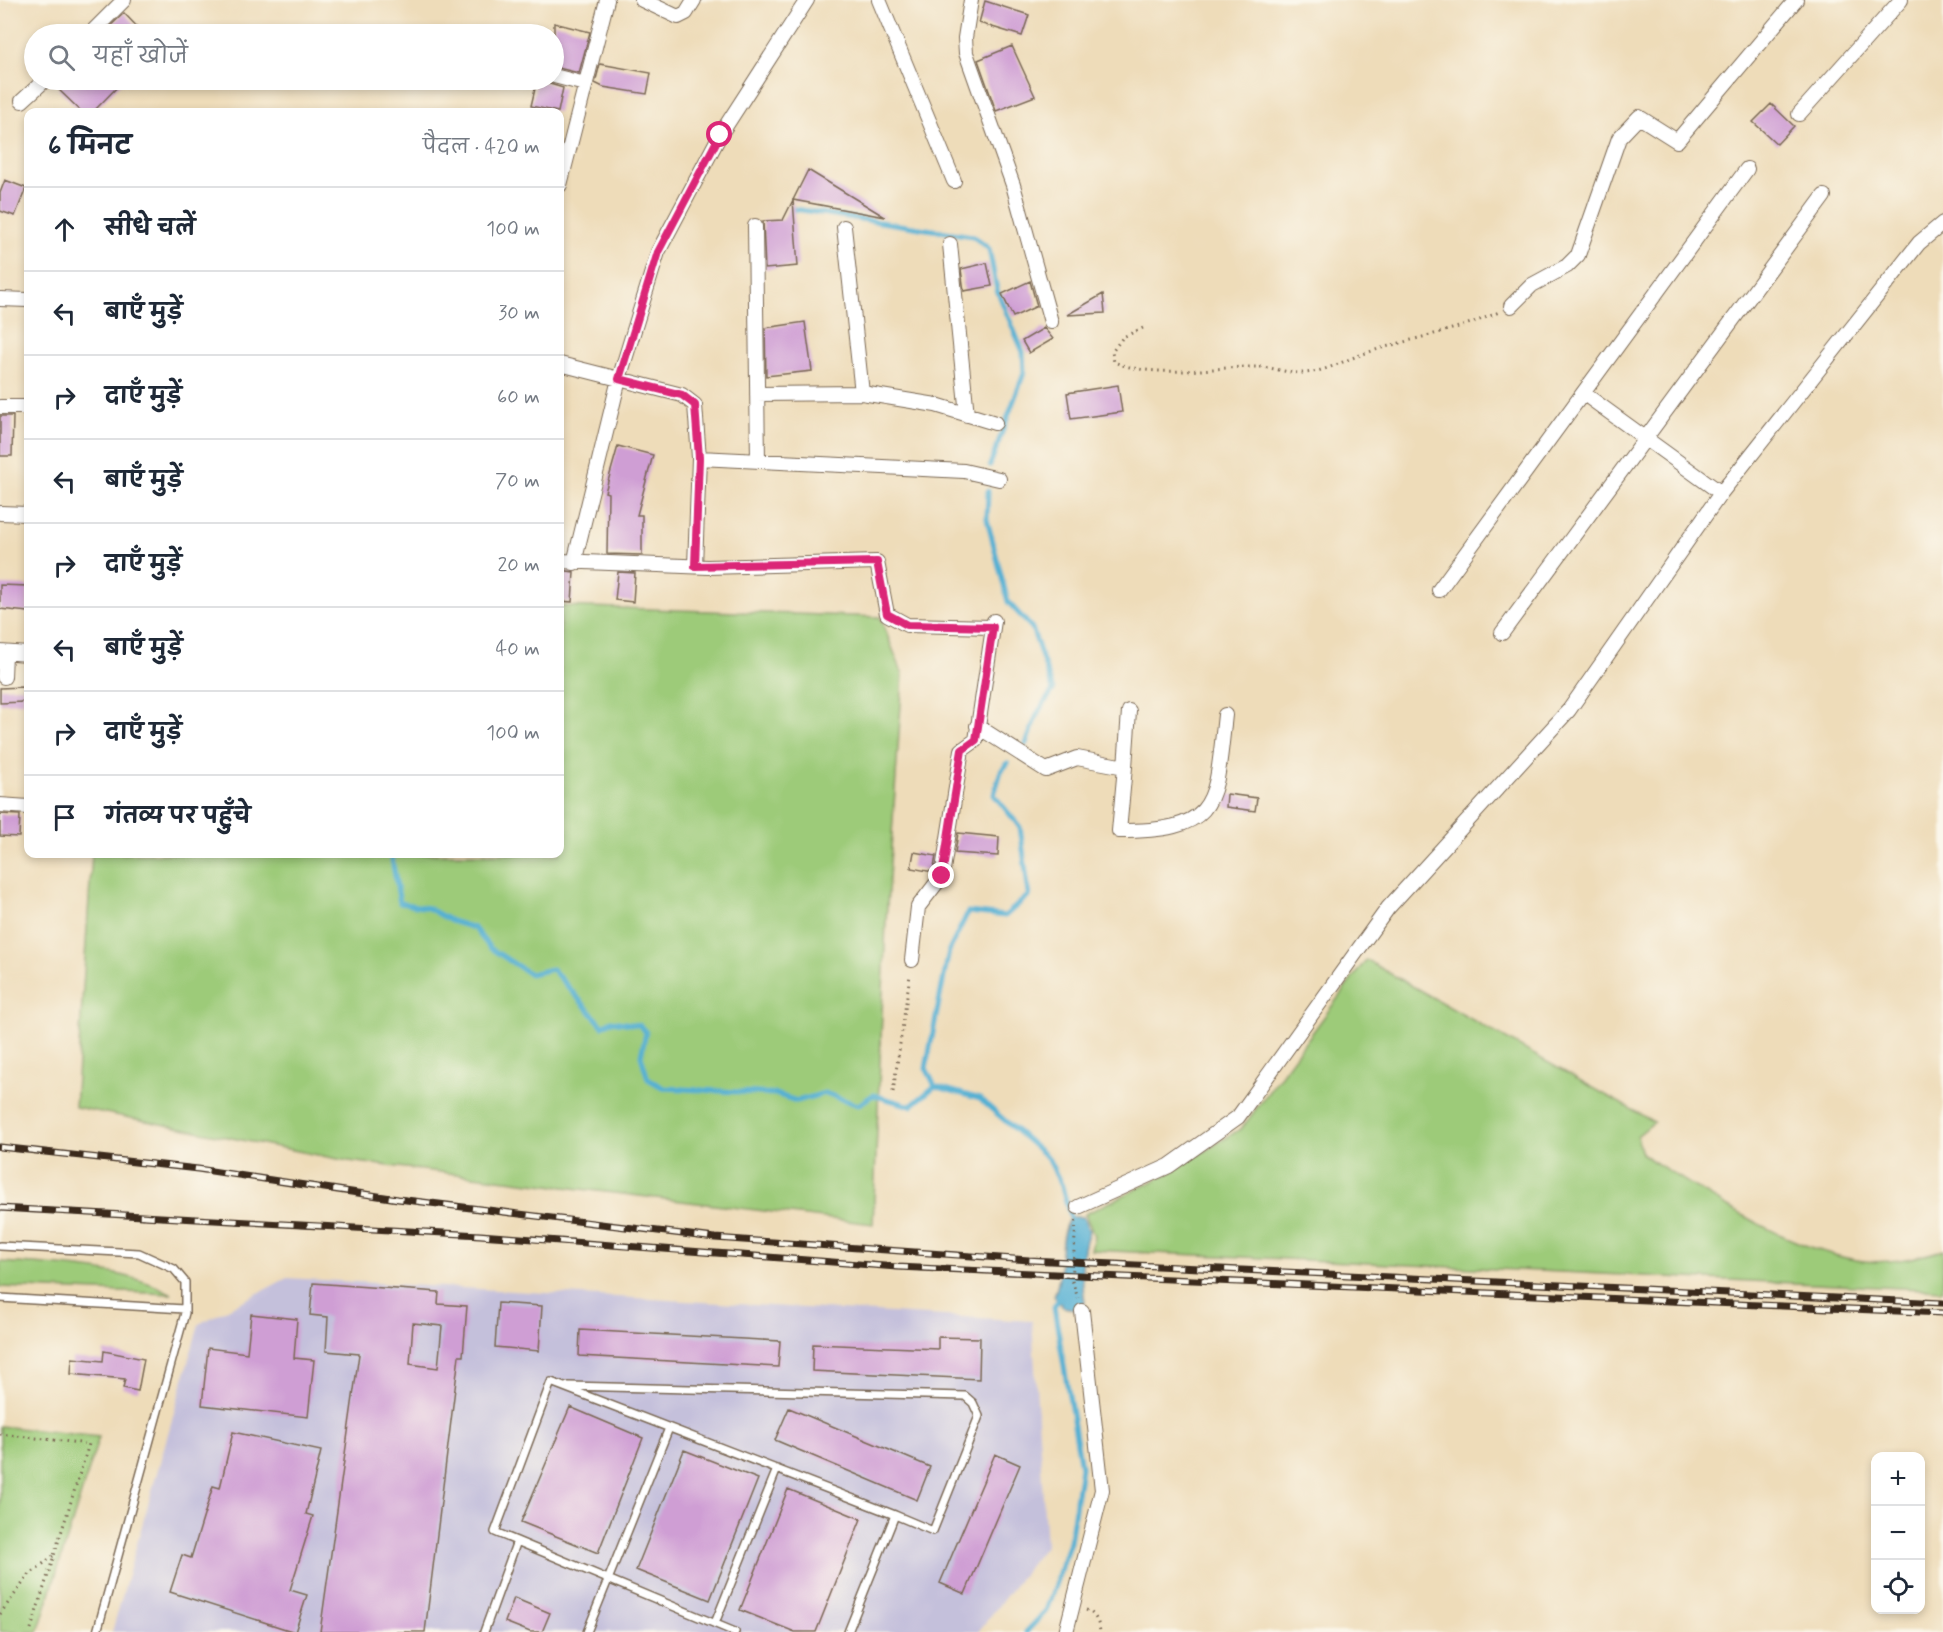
<!DOCTYPE html>
<html lang="hi">
<meta charset="utf-8">
<style>
body{margin:0;font-family:Mynerve,"Playpen Sans Deva",sans-serif;background:#f6f6f7;color:#1f2937}
.controls{position:absolute;right:18px;bottom:18px;display:grid;overflow:hidden;border-radius:12px;box-shadow:0 3px 9px #0003}
.controls button{width:54px;height:54px;display:grid;place-items:center;padding:0;border:0;border-bottom:2px solid #e0e1e3;background:#fff;color:#1f2937;font:30px sans-serif}
.stop{position:absolute;width:18px;height:18px;margin:-14px;border:4px solid #db2777;border-radius:50%;background:#fff}
.stop.end{background:#db2777;border-color:#fff;box-shadow:0 2px 6px #0008}
.list{margin:0;padding:0;list-style:none}
h2{display:flex;justify-content:space-between;align-items:center;height:78px;margin:0;padding:0 24px;font-size:26px}
h2 small{font-size:20px;font-weight:400;color:#747a83}
.list li{display:grid;grid-template-columns:39px 1fr auto;gap:18px;align-items:center;box-sizing:border-box;height:84px;padding:0 24px;border-top:2px solid #e0e1e3}
.list b{display:block;font-size:22px;white-space:nowrap}
.list em{font-size:20px;font-style:normal;color:#747a83}
.icon{flex:none;width:33px;height:33px;fill:none;stroke:currentColor;stroke-width:2;stroke-linecap:round;stroke-linejoin:round}
.map{position:relative;flex:none;width:1943px;height:1632px;overflow:hidden}
.search{position:absolute;background:#fff;box-shadow:0 3px 9px #0003;left:24px;top:24px;width:540px;height:66px;display:flex;align-items:center;gap:15px;box-sizing:border-box;padding:0 21px;border-radius:33px;color:#747a83;font-size:22px}
.panel{position:absolute;background:#fff;box-shadow:0 3px 9px #0003;left:24px;top:108px;width:540px;height:750px;border-radius:12px}
.map>svg:first-child{display:block}
.industrial{fill:#c4c0db}
.green{fill:#9dcb79;stroke:#6c7a4c;stroke-width:1.5}
.water{fill:#55b0d3;stroke:#486d78;stroke-width:1.5}
.lines{fill:none;stroke-linecap:round;stroke-linejoin:round}
.stream{stroke:#55b0d3;stroke-width:5}
.building{fill:#cf9ed4;fill-rule:evenodd}
.service-casing{stroke:#7a6854;stroke-width:10}
.minor-casing{stroke:#7a6854;stroke-width:16}
.path{stroke:#7a6854;stroke-width:3;stroke-dasharray:1.5 4.5;stroke-linecap:butt}
.service{stroke:#fff;stroke-width:7}
.minor{stroke:#fff;stroke-width:14}
.rail-casing{stroke:#3b2a1e;stroke-width:7}
.rail{stroke:#fbf7ec;stroke-width:4.5;stroke-dasharray:14;stroke-linecap:butt}
.route{stroke:#db2777;stroke-width:8}
</style>
<div class="map">
<svg width="1943" height="1632" viewBox="0 0 1943 1632">
<rect width="100%" height="100%" fill="#fbf7ec"/>
<filter id="ink" filterUnits="userSpaceOnUse"><feTurbulence type="fractalNoise" baseFrequency=".0167" numOctaves="2"/><feDisplacementMap in="SourceGraphic" scale="12" xChannelSelector="R" yChannelSelector="G"/><feConvolveMatrix kernelMatrix="1 2 1 2 8 2 1 2 1" color-interpolation-filters="sRGB"/></filter>
<filter id="wash" filterUnits="userSpaceOnUse"><feTurbulence type="fractalNoise" baseFrequency=".008" numOctaves="4" result="noise"/><feDisplacementMap in="SourceGraphic" scale="24" xChannelSelector="R" yChannelSelector="G"/><feGaussianBlur stdDeviation="1.35" result="paint"/><feColorMatrix in="noise" values="0 0 0 0 0 0 0 0 0 0 0 0 0 0 0 0 0 1.4 0 .05"/><feComposite in="paint" operator="in"/></filter>
<g filter="url(#wash)">
<rect width="100%" height="100%" fill="#eedcb9"/>
<path class="industrial" d="M287,1278L1032,1321L1046,1545L978,1632H112L199,1324Z"/>
<path class="green" d="M560,606L880,617L903,675L886,921L873,1224L348,1161L75,1107L92,854H560Z
M1366,960L1654,1122L1637,1136L1642,1154C1704,1193 1784,1247 1856,1260C1886,1265 1915,1258 1943,1250V1290L1091,1250L1094,1236L1085,1214L1168,1174L1242,1128Z
M0,1262C53,1265 125,1267 172,1294L0,1287Z
M0,1426L99,1437L38,1632H0Z"/>
<path class="water" d="M1070,1217H1083L1089,1231C1080,1255 1081,1276 1085,1302L1080,1310L1063,1307L1054,1296C1066,1268 1055,1241 1070,1217Z"/>
<g class="lines">
<path class="stream" d="M794,209L973,236L989,249L997,290L1023,352L1024,373L990,465
M988,491L987,519L1008,602L1032,628L1053,690L1037,714L1026,744
M1008,763L1001,771L994,795L1020,827L1029,895L1005,916L968,912L949,951L926,1068L935,1086L980,1099L1048,1158L1062,1186L1070,1217
M391,854L400,903L428,908L451,921L474,928L490,948L530,974L552,969L603,1026L611,1021L639,1025L646,1032L641,1056L648,1079L664,1088L775,1094L797,1101L825,1093L858,1105L873,1095L911,1106L935,1086
M1026,1632L1046,1611L1070,1542L1081,1467L1054,1307L1060,1297"/>
</g>
<g id="blocks">
<path class="building" d="M985,1L1029,15L1022,36L979,23Z
M124,13L144,34H102Z
M554,23L590,32L579,73L554,67Z
M1012,46L1035,96L996,111L978,60Z
M600,64L651,73L647,94L603,87L595,83Z
M67,80H124L93,112H82L58,89Z
M537,80L563,88L558,112L531,106Z
M1771,104L1794,126L1777,144L1753,122Z
M808,170L885,217L793,200L798,266L765,269L763,221L783,220Z
M5,180L26,188L15,216L0,211V193Z
M987,263L992,286L964,291L961,269Z
M1030,281L1037,306L1013,317L1002,294Z
M1103,294L1105,313L1067,315Z
M805,322L812,371L766,376L765,328Z
M1044,328L1053,339L1029,353L1022,341Z
M1118,385L1122,412L1071,419L1067,393Z
M0,416H13L12,456H0Z
M618,446L653,455L637,515H642V555L607,554L608,493L605,492Z
M560,570L574,572L572,602L560,601Z
M618,572L635,573L633,602L615,600Z
M0,585L28,586V612L0,609Z
M23,687L24,702L0,703V688Z
M1227,794L1257,798L1255,811L1226,807Z
M0,814L20,815L19,837L0,836Z
M958,833L999,837L998,856L955,853Z
M914,852L936,856L933,872L911,868Z
M313,1283L439,1292L438,1304L467,1306L463,1356H459L425,1632H320L359,1354L326,1351L328,1317L310,1315ZM413,1323L442,1326L438,1368L410,1364Z
M498,1303L542,1306L539,1351L495,1347Z
M251,1314L297,1319L294,1358L314,1360L308,1417L202,1405L208,1348L247,1353Z
M580,1330L780,1341L778,1367L579,1356Z
M938,1337L980,1338L979,1379L812,1371L813,1344L938,1349Z
M104,1351L144,1359L138,1391L123,1388L125,1379L71,1374L72,1358L103,1361Z
M570,1407L643,1438L598,1553L521,1522Z
M789,1408L930,1467L917,1500L775,1440Z
M233,1432L321,1451L306,1514L313,1516L290,1590L307,1595L295,1632L170,1592L182,1555L191,1558L213,1486L220,1488Z
M684,1450L758,1479L710,1600L636,1570Z
M995,1454L1020,1465L965,1594L940,1583Z
M788,1489L861,1519L816,1632H795L740,1610Z
M514,1598L550,1613L542,1632H530L505,1622Z"/>
</g>
</g>
<g filter="url(#ink)">
<use href="#blocks" fill-opacity="0" stroke="#7a6854" stroke-width="1.5"/>
<g class="lines">
<defs>
<path id="service" d="M0,1246L139,1253L174,1269L185,1282V1313L97,1632
M0,1298L184,1309
M568,1386L965,1396L973,1403L979,1416L933,1531L895,1515
M715,1623L777,1469
M484,1632L517,1541
M587,1632L669,1428
M735,1632L495,1532L551,1382L895,1515L848,1632"/>
<path id="minor" d="M642,0L678,17L686,13L694,0
M879,0L954,181
M971,0L965,38L966,53L1013,185L1051,322
M90,34L124,0
M554,76L585,84
M22,101L45,80
M1799,114L1901,0
M560,185L607,0
M755,226L758,461
M844,227L862,393
M950,244L967,415
M0,299L28,300
M1511,306L1532,285L1567,266L1578,255L1619,138L1639,117L1677,141L1796,0
M560,364L682,395L695,405L699,458L695,566
M1583,393L1721,493
M757,394L862,393L936,405L995,423
M0,407H28
M699,458L964,471L999,479
M0,513L28,514
M560,561L708,567L877,562L887,614L907,625L993,627
M574,563L619,379L658,252L720,135L807,0
M1439,590L1747,169
M1502,633L1824,196
M0,652L28,654
M4,677L5,653
M977,726L1046,770L1077,758L1125,767L1129,711
M1125,767L1119,831C1220,831 1215,804 1225,715
M0,805L28,807
M912,960L918,907L942,876L962,750L976,740L994,621
M1078,1207L1169,1166L1238,1117L1388,908L1569,710L1721,493L1919,243L1943,223
M1066,1632L1102,1490L1082,1311"/>
</defs>
<use href="#service" class="service-casing"/>
<use href="#minor" class="minor-casing"/>
<path class="path" d="M1143,328L1123,337L1112,352L1114,362C1158,380 1212,366 1258,367C1273,367 1289,374 1304,373C1324,372 1341,362 1360,355C1406,339 1455,332 1499,312
M893,1092L910,975
M1076,1221L1072,1281L1078,1298
M0,1434L89,1444L30,1632
M1086,1610C1095,1613 1099,1623 1100,1632
M0,1614L29,1575L53,1556"/>
<use href="#service" class="service"/>
<use href="#minor" class="minor"/>
<defs>
<path id="rail" d="M0,1147L198,1169L398,1199L715,1238L1029,1260L1943,1303
M0,1208L480,1235L897,1267L1943,1313"/>
</defs>
<use href="#rail" class="rail-casing"/>
<use href="#rail" class="rail"/>
</g>
</g>
<g class="lines" filter="url(#ink)">
<path class="route" d="M720,135L658,252L619,379L682,395L695,405L699,458L695,566L877,562L887,614L907,625L993,627L976,740L962,750L942,876"/>
</g>
</svg>
<div class="controls">
<button>+</button>
<button>−</button>
<button><svg class="icon" aria-label="locate" viewBox="0 0 24 24"><circle cx="12" cy="12" r="6"/><path d="M12 2v4M12 18v4M2 12h4M18 12h4"/></svg></button>
</div>
<div class="stop" style="left:720px;top:135px"></div>
<div class="stop end" style="left:942px;top:876px"></div>
<div class="search"><svg class="icon" aria-label="search" viewBox="0 0 24 24"><circle cx="10" cy="10" r="6"/><path d="M15 15l6 6"/></svg>यहाँ खोजें</div>
<section class="panel">
<h2>6 मिनट<small>पैदल · 420 m</small></h2>
<ul class="list">
<li><svg class="icon" aria-label="ahead" viewBox="0 0 24 24"><path d="M12 20V5M6 11l6-6 6 6"/></svg><div><b>सीधे चलें</b></div><em>100 m</em></li>
<li><svg class="icon" aria-label="left" viewBox="0 0 24 24"><path d="M17 20v-9H6M10 6l-5 5 5 5"/></svg><div><b>बाएँ मुड़ें</b></div><em>30 m</em></li>
<li><svg class="icon" aria-label="right" viewBox="0 0 24 24"><path d="M7 20v-9h11M14 6l5 5-5 5"/></svg><div><b>दाएँ मुड़ें</b></div><em>60 m</em></li>
<li><svg class="icon" aria-label="left" viewBox="0 0 24 24"><path d="M17 20v-9H6M10 6l-5 5 5 5"/></svg><div><b>बाएँ मुड़ें</b></div><em>70 m</em></li>
<li><svg class="icon" aria-label="right" viewBox="0 0 24 24"><path d="M7 20v-9h11M14 6l5 5-5 5"/></svg><div><b>दाएँ मुड़ें</b></div><em>20 m</em></li>
<li><svg class="icon" aria-label="left" viewBox="0 0 24 24"><path d="M17 20v-9H6M10 6l-5 5 5 5"/></svg><div><b>बाएँ मुड़ें</b></div><em>40 m</em></li>
<li><svg class="icon" aria-label="right" viewBox="0 0 24 24"><path d="M7 20v-9h11M14 6l5 5-5 5"/></svg><div><b>दाएँ मुड़ें</b></div><em>100 m</em></li>
<li><svg class="icon" aria-label="arrive" viewBox="0 0 24 24"><path d="M6 21V4h12l-3 4 3 4H6"/></svg><div><b>गंतव्य पर पहुँचे</b></div></li>
</ul>
</section>
</div>
